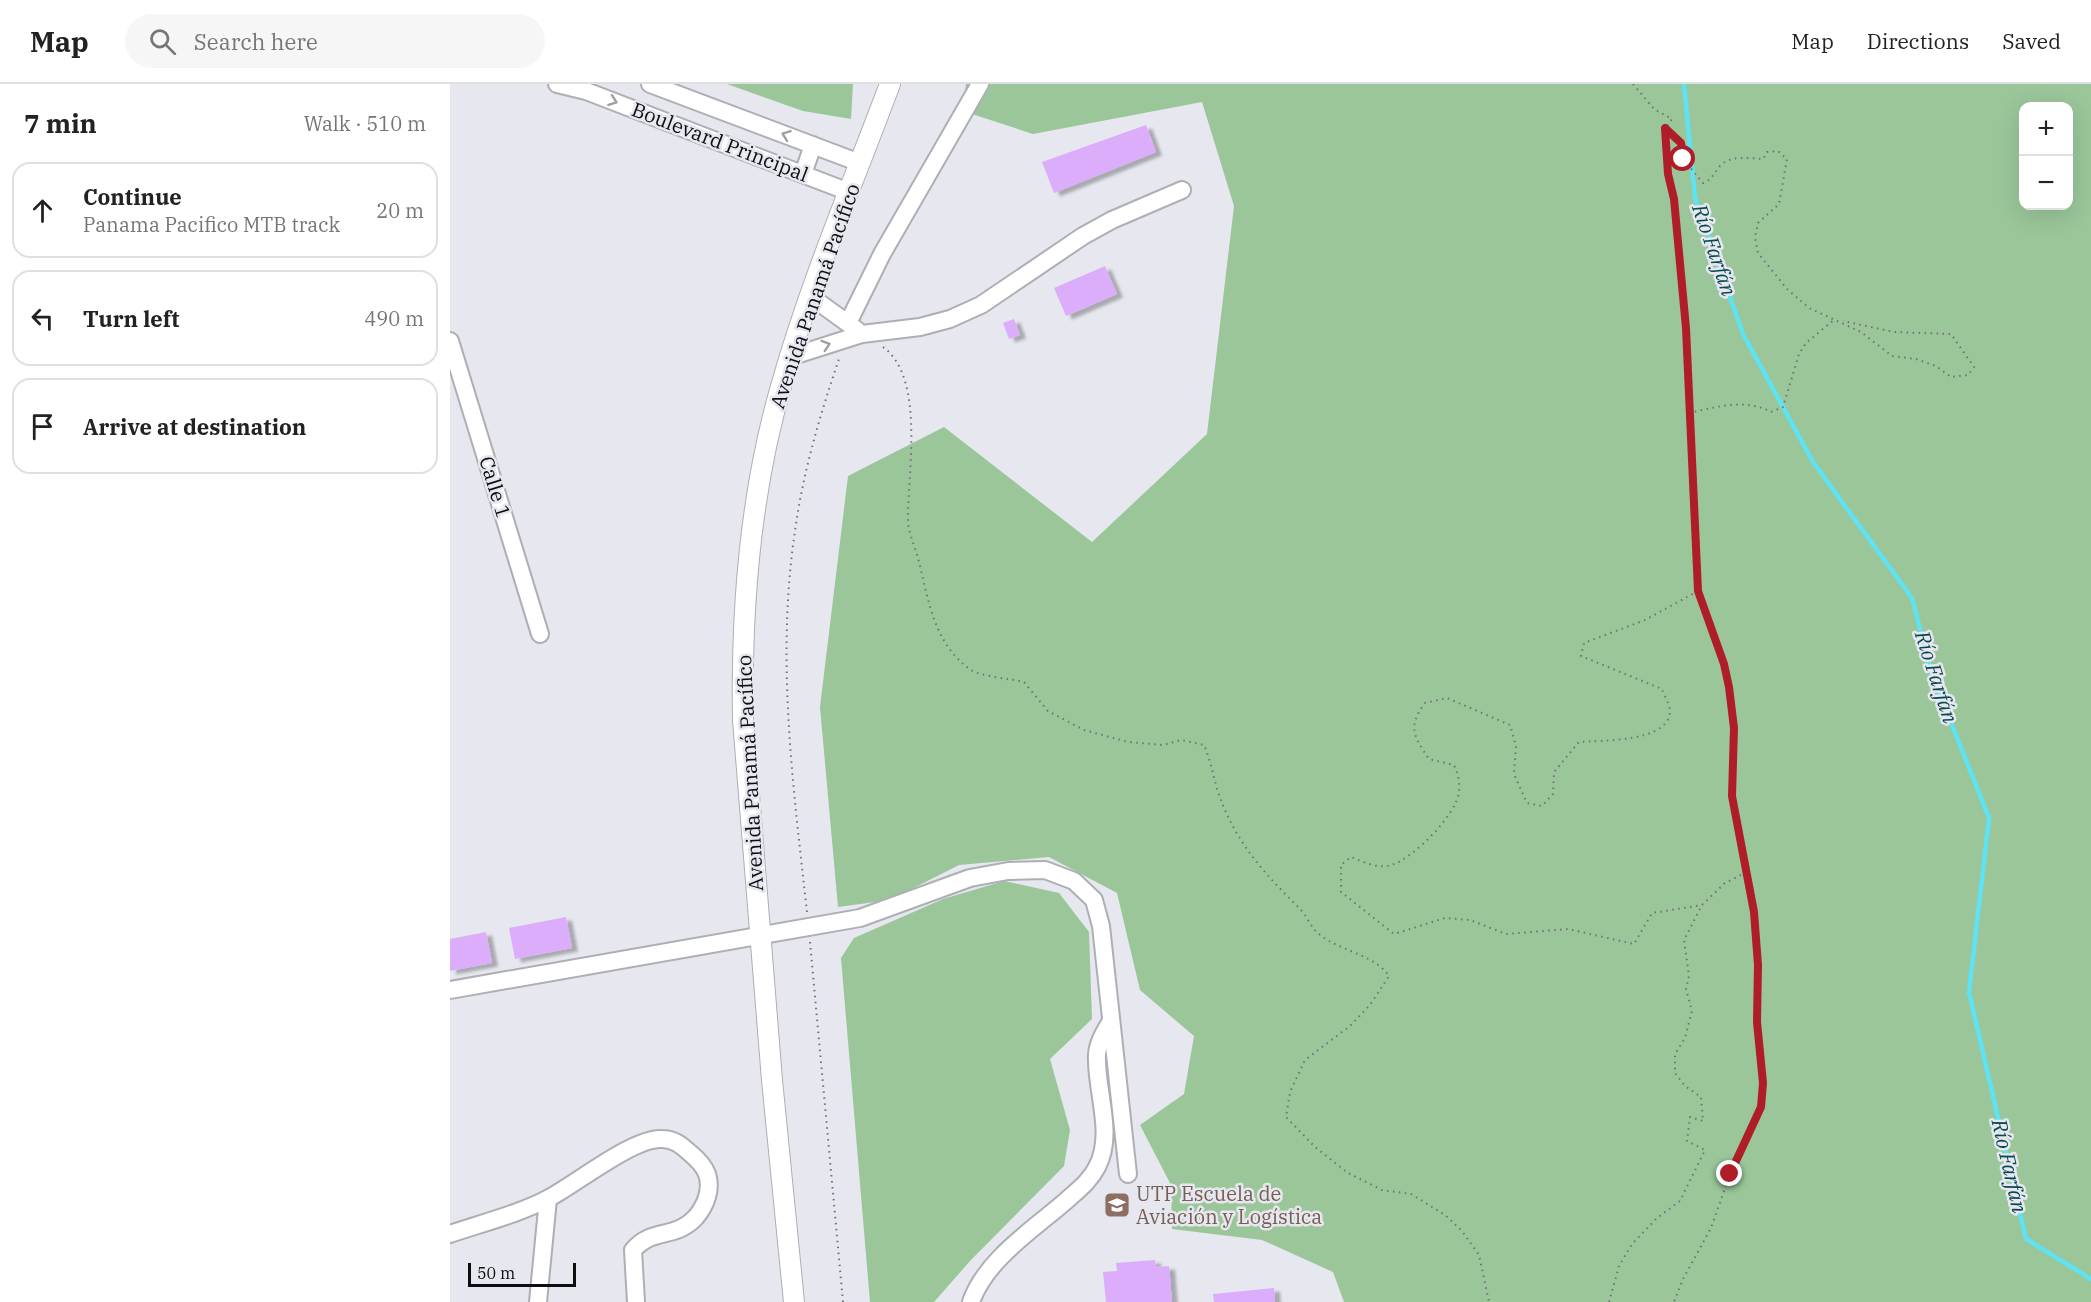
<!DOCTYPE html>
<meta charset="utf-8">
<style>
body{margin:0;font-family:"IBM Plex Serif",serif;background:#f6f6f6;color:#222}
.controls{position:absolute;right:18px;top:18px;display:grid;overflow:hidden;border-radius:12px;box-shadow:0 6px 24px #0002}
.controls button{width:54px;height:54px;display:grid;place-items:center;padding:0;border:0;border-bottom:2px solid #e0e0e0;background:#fff;color:#222;font:30px sans-serif}
.scale{position:absolute;left:18px;bottom:15px;width:108px;box-sizing:border-box;padding-left:6px;border:3px solid #0d0e10;border-top:0;font-size:16px;line-height:21px;white-space:nowrap;color:#0d0e10;-webkit-text-stroke:4px #e6e7ef;paint-order:stroke}
.stop{position:absolute;width:18px;height:18px;margin:-14px;border:4px solid #af1d28;border-radius:50%;background:#fff}
.stop.end{background:#af1d28;border-color:#fff;box-shadow:0 2px 6px #0008}
.list{margin:0;padding:0;list-style:none}
h2{display:flex;justify-content:space-between;align-items:center;height:78px;margin:0;padding:0 24px;font-size:26px}
h2 small{font-size:20px;font-weight:400;color:#767676}
.list li{display:grid;grid-template-columns:39px 1fr auto;gap:18px;align-items:center;box-sizing:border-box;height:96px;margin:0 12px 12px;padding:0 12px;border:2px solid #e0e0e0;border-radius:18px}
.list b{display:block;font-size:22px;white-space:nowrap}
.list p{margin:0;font-size:20px;white-space:nowrap;color:#767676}
.list em{font-size:20px;font-style:normal;color:#767676}
.icon{flex:none;width:33px;height:33px;fill:none;stroke:currentColor;stroke-width:2;stroke-linecap:round;stroke-linejoin:round}
.map{position:relative;flex:none;width:1641px;height:1218px;overflow:hidden}
header{display:flex;align-items:center;gap:36px;box-sizing:border-box;height:84px;padding:0 30px;background:#fff;border-bottom:2px solid #e0e0e0}
header strong{font-size:28px}
nav{display:flex;gap:33px;margin-inline-start:auto;font-size:21px}
.search{width:420px;height:54px;background:#f6f6f6;display:flex;align-items:center;gap:15px;box-sizing:border-box;padding:0 21px;border-radius:33px;color:#767676;font-size:22px}
main{display:flex}
aside{flex:1;background:#fff}
.map>svg:first-child{display:block}
.green{fill:#9ac69a;fill-rule:evenodd}
.lines{fill:none;stroke-linecap:round;stroke-linejoin:round}
.stream{stroke:#5de3f4;stroke-width:4.5}
.building{fill:#dbadfb;filter:url(#shadow)}
.minor-casing{stroke:#aeafb6;stroke-width:20}
.major-casing{stroke:#aeafb6;stroke-width:22}
.path{stroke:#717277;stroke-width:2;stroke-dasharray:1.5 4.5;stroke-linecap:butt}
.minor{stroke:#fff;stroke-width:16}
.major{stroke:#fff;stroke-width:20}
.oneway{stroke:#9e9f9f}
.route{stroke:#af1d28;stroke-width:8}
.labels{text-anchor:middle;stroke-width:5;stroke-linejoin:round;paint-order:stroke}
.street-label{font-size:20px;fill:#0d0e10;stroke:#e6e7ef}
.education-label{font-size:20px;fill:#785e54;stroke:#e6e7ef;text-anchor:start}
.water-label{font-size:21px;font-style:italic;fill:#0a484f;stroke:#e6e7ef}
</style>
<header>
<strong>Map</strong>
<div class="search"><svg class="icon" aria-label="search" viewBox="0 0 24 24"><circle cx="10" cy="10" r="6"/><path d="M15 15l6 6"/></svg>Search here</div>
<nav><a>Map</a><a>Directions</a><a>Saved</a></nav>
</header>
<main>
<aside>
<h2>7 min<small>Walk · 510 m</small></h2>
<ul class="list">
<li><svg class="icon" aria-label="ahead" viewBox="0 0 24 24"><path d="M12 20V5M6 11l6-6 6 6"/></svg><div><b>Continue</b><p>Panama Pacifico MTB track</p></div><em>20 m</em></li>
<li><svg class="icon" aria-label="left" viewBox="0 0 24 24"><path d="M17 20v-9H6M10 6l-5 5 5 5"/></svg><div><b>Turn left</b></div><em>490 m</em></li>
<li><svg class="icon" aria-label="arrive" viewBox="0 0 24 24"><path d="M6 21V4h12l-3 4 3 4H6"/></svg><div><b>Arrive at destination</b></div></li>
</ul>
</aside>
<div class="map">
<svg width="1641" height="1218" viewBox="0 0 1641 1218">
<defs>
<filter id="shadow"><feDropShadow dx="6" dy="3.5" stdDeviation="1.5" flood-color="#0004"/></filter>
</defs>
<rect width="100%" height="100%" fill="#e6e7ef"/>
<path class="green" d="M277,0H403L401,35L353,27Z
M516,0H1641V1218H894L883,1188L812,1156L722,1145L721,1101L690,1041L734,1010L744,952L690,906L667,809L599,773L509,781L440,816L388,823L370,623L398,392L494,343L642,458L757,350L784,122L752,18L583,50L513,27ZM1574,22H1618V122H1574Z
M554,797L609,809L639,848L642,935L600,975L620,1046L614,1082L520,1177L484,1218H420L391,874L404,854L493,815Z"/>
<g class="lines">
<path class="stream" d="M1234,0L1245,114L1293,250L1363,378L1462,514L1482,591L1539,734L1519,908L1576,1155L1641,1195"/>
</g>
<path class="building" d="M696,41L706,68L604,109L592,78Z
M655,182L667,210L616,232L604,204Z
M564,235L570,251L559,255L553,239Z
M116,833L122,864L65,875L59,844Z
M36,848L42,879L0,887V855Z
M705,1176L706,1183L719,1182L722,1218H656L653,1188L667,1187L666,1179Z
M824,1204L825,1218H764L763,1210Z"/>
<g class="lines">
<defs>
<path id="minor" d="M107,0L136,7L399,108
M200,0L410,79
M353,90L363,61
M360,212L407,246
M398,239L432,170L530,0
M0,257L90,550
M340,273L412,250L470,243L500,235L531,221L633,152L662,136L732,106
M0,906L410,834L520,794L558,787L595,786L624,797L644,816L651,842L678,1090
M0,1150C32,1139 69,1130 99,1114C126,1100 184,1053 212,1055C224,1055 231,1061 240,1069C246,1074 254,1082 257,1090C262,1105 256,1121 246,1133C225,1156 203,1143 183,1166L186,1218
M88,1218L98,1115
M521,1218C536,1175 584,1145 617,1116C628,1106 640,1097 647,1083C665,1049 645,1006 647,970C648,958 655,947 661,937"/>
<path id="major" d="M344,1218L322,996L293,636C291,524 300,408 332,299C361,197 403,99 440,0"/>
</defs>
<use href="#minor" class="minor-casing"/>
<use href="#major" class="major-casing"/>
<path class="path" d="M1183,0L1204,25L1222,35L1216,44L1231,59L1233,75L1253,99C1263,95 1263,90 1270,82C1280,71 1299,74 1313,75L1317,68L1328,67L1337,75L1329,120L1308,139L1305,153L1308,169L1337,205L1359,224L1411,248L1442,272L1466,275L1486,282L1501,293L1518,291L1524,283L1501,250L1444,248L1393,237
M1216,44L1218,90L1224,115L1236,244L1248,507L1274,580L1279,603L1284,644L1282,712L1304,829L1308,881L1307,938L1313,999L1311,1023L1280,1090L1261,1144L1233,1195L1224,1218
M433,263C476,294 457,392 458,438C459,451 466,465 469,478C479,518 484,560 521,586C530,592 561,595 574,598L598,627L634,646L678,658L713,661L731,656L754,661C760,675 763,690 767,705C784,757 813,788 850,825C857,832 861,844 869,850C889,867 924,870 939,892L920,921L900,942L855,976L840,1008L836,1033L865,1063L898,1089L932,1106L961,1110L995,1131L1012,1147L1029,1171L1039,1218
M1239,329C1266,323 1295,314 1321,328L1333,323L1349,270L1356,259L1385,235
M1248,507L1195,536L1134,559L1131,572L1212,605C1214,611 1220,621 1220,627C1219,659 1151,656 1129,658L1104,688L1103,710L1092,722L1077,719L1064,690L1066,662L1060,641L997,614L975,619C957,643 964,653 979,675L1004,681C1008,690 1010,698 1009,708C1007,730 963,775 941,781C928,785 913,778 901,773L891,781V808L944,850L995,834L1020,836L1056,850L1118,845L1184,860L1202,829L1252,821
M357,828C343,702 326,574 345,447C353,388 370,331 389,275
M360,858L393,1218
M1159,1218L1169,1182L1182,1160L1207,1134L1230,1117L1255,1066L1237,1057L1240,1033L1253,1037L1251,1013L1235,1002L1225,989V970L1235,954L1242,927L1236,905L1239,892L1234,856L1252,821L1275,799L1295,789"/>
<use href="#minor" class="minor"/>
<use href="#major" class="major"/>
</g>
<defs><path id="oneway-chevron" d="M-2-3.5L2.5 0L-2 3.5" fill="none" stroke-width="1.6" stroke-linecap="round" stroke-linejoin="round" transform="scale(1.5)"/></defs>
<g class="oneway">
<use href="#oneway-chevron" transform="translate(163 17) rotate(20)"/>
<use href="#oneway-chevron" transform="translate(336 51) rotate(-160)"/>
<use href="#oneway-chevron" transform="translate(376 261) rotate(-18)"/>
</g>
<g class="lines">
<path class="route" d="M1233,75L1231,59L1215,44L1218,90L1224,115L1236,244L1248,507L1274,580L1279,603L1284,644L1282,712L1304,828L1308,881L1307,938L1313,999L1311,1023L1280,1090"/>
</g>
<defs>
<symbol id="university-square" viewBox="-11 -11 22 22"><rect x="-9" y="-9" width="18" height="18" rx="4" fill="#8d6e63" stroke="#e6e7ef"/><path d="M0-5L7-2L0 1L-7-2ZM-4 1L0 2.5L4 1V4Q0 6-4 4Z" fill="#fff"/></symbol>
</defs>
<g fill-rule="evenodd">
<use href="#university-square" x="652" y="1106" width="30" height="30"/>
</g>
<g class="labels">
<g class="street-label">
<text transform="translate(270 58) rotate(21)" y="7">Boulevard Principal</text>
<text transform="translate(365 212) rotate(-71)" y="7">Avenida Panamá Pacífico</text>
<text transform="translate(45 403) rotate(73)" y="7">Calle 1</text>
<text transform="translate(300 689) rotate(-93)" y="7">Avenida Panamá Pacífico</text>
</g>
<g class="education-label">
<text x="686" y="1117">UTP Escuela de<tspan x="686" dy="23">Aviación y Logística</tspan></text>
</g>
<g class="water-label">
<text transform="translate(1264 166) rotate(71)" y="7">Río Farfán</text>
<text transform="translate(1486 593) rotate(72)" y="7">Río Farfán</text>
<text transform="translate(1559 1082) rotate(77)" y="7">Río Farfán</text>
</g>
</g>
</svg>
<div class="controls">
<button>+</button>
<button>−</button>
</div>
<div class="scale">50 m</div>
<div class="stop" style="left:1233px;top:75px"></div>
<div class="stop end" style="left:1280px;top:1090px"></div>
</div>
</main>
